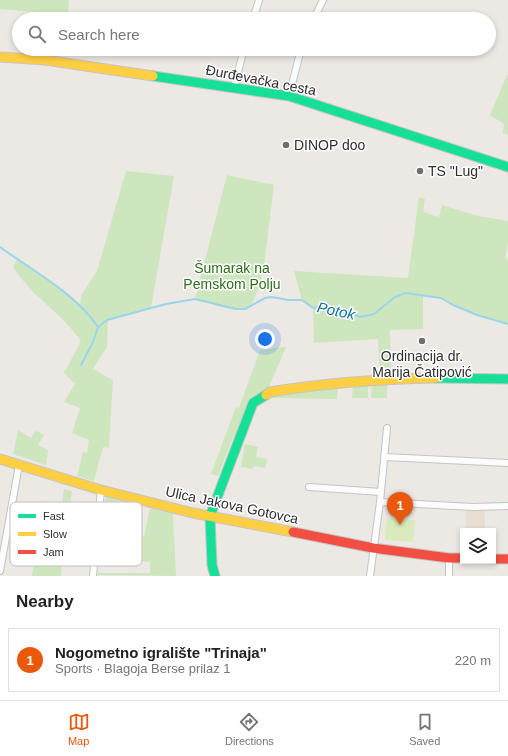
<!DOCTYPE html>
<meta charset="utf-8">
<style>
body{margin:0;font-family:Helvetica,sans-serif;background:#f2f2f2;color:#222}
.controls{position:absolute;right:12px;bottom:12px;display:grid;overflow:hidden;border-radius:0px;box-shadow:0 2px 6px #0003}
.controls button{width:36px;height:36px;display:grid;place-items:center;padding:0;border:0;border-bottom:1px solid #e0e0e0;background:#fff;color:#222;font:20px sans-serif}
.you{position:absolute;left:265px;top:339px;width:14px;height:14px;margin:-10px;border:3px solid #fff;border-radius:50%;background:#1a73e8;box-shadow:0 0 0 6px #1a73e833}
.badge{display:grid;place-items:center;width:26px;height:26px;border-radius:50%;background:#ea580c;color:#fff;font-size:13px;font-weight:700}
.pin{position:absolute;translate:-50% -33px;filter:drop-shadow(0 1px 2px #0008)}
.pin::after{content:'';position:absolute;top:21px;width:14px;height:12px;background:inherit;clip-path:polygon(0 0,100% 0,50% 100%)}
.list{margin:0;padding:0;list-style:none}
h2{display:flex;justify-content:space-between;align-items:center;height:52px;margin:0;padding:0 16px;font-size:17px}
h2 small{font-size:13px;font-weight:400;color:#767676}
.list li{display:grid;grid-template-columns:26px 1fr auto;gap:12px;align-items:center;box-sizing:border-box;height:64px;margin:0 8px 8px;padding:0 8px;border:1px solid #e0e0e0;border-radius:0px}
.list b{display:block;font-size:15px;white-space:nowrap}
.list p{margin:0;font-size:13px;white-space:nowrap;color:#767676}
.list em{font-size:13px;font-style:normal;color:#767676}
.icon{flex:none;width:22px;height:22px;fill:none;stroke:currentColor;stroke-width:2;stroke-linecap:round;stroke-linejoin:round}
.map{position:relative;flex:none;width:508px;height:576px;overflow:hidden}
.search{position:absolute;background:#fff;box-shadow:0 2px 6px #0003;left:12px;right:12px;top:12px;height:44px;display:flex;align-items:center;gap:10px;box-sizing:border-box;padding:0 14px;border-radius:22px;color:#767676;font-size:15px}
.sheet{height:124px;background:#fff}
nav{display:flex;justify-content:space-around;align-items:center;box-sizing:border-box;height:56px;border-top:1px solid #e0e0e0;background:#fff;font-size:11px;color:#767676}
nav a{display:grid;justify-items:center;gap:2px}
nav .on{color:#ea580c}
.map>svg:first-child{display:block}
.education{fill:#e6e0d3}
.green{fill:#cee6be}
.pitch{fill:#d9eabb}
.lines{fill:none;stroke-linecap:round;stroke-linejoin:round}
.stream{stroke:#99d6ec;stroke-width:2}
.street-casing{stroke:#c5c4c5;stroke-width:8}
.fast-casing{stroke:#c5c4c5;stroke-width:11}
.slow-casing{stroke:#c5c4c5;stroke-width:11}
.jam-casing{stroke:#c5c4c5;stroke-width:11}
.street{stroke:#fcfcfb;stroke-width:6}
.fast{stroke:#16e098;stroke-width:9}
.slow{stroke:#ffcf43;stroke-width:9}
.jam{stroke:#f24e42;stroke-width:9}
.poi-dot{fill:#706f6e;stroke:#fff;stroke-width:1.5}
.labels{text-anchor:middle;stroke-width:3;stroke-linejoin:round;paint-order:stroke}
.street-label{font-size:14px;fill:#2e2e2e;stroke:#fff}
.poi-label{font-size:14px;fill:#2e2e2e;stroke:#fff;text-anchor:start}
.park-label{font-size:14px;fill:#2c6e1b;stroke:#fff}
.water-label{font-size:15px;font-style:italic;fill:#0d6fa3;stroke:#fff}
.key{fill:#fff;stroke:#c0c0c0;stroke-width:1}
.key-label{font-size:11px;fill:#2e2e2e}
</style>
<div class="map">
<svg width="508" height="576" viewBox="0 0 508 576">
<rect width="100%" height="100%" fill="#ece8e4"/>
<path class="education" d="M466,506H485V531H466Z"/>
<path class="green" d="M0,0H69L68,15L0,9Z
M507,75L508,76V135L503,133L504,124L490,115Z
M126,171L174,176L151,308L108,320L107,347L93,369L113,380L109,448L103,447L94,481L77,476L83,452L87,453L89,440L72,433L80,408L64,402L75,384L64,373L81,341C74,332 67,323 58,315C42,300 26,287 13,267L17,259L60,288L80,304L82,294L97,271Z
M227,175L274,185L264,265C262,272 262,279 259,286C257,293 253,304 247,308C236,314 206,302 195,299Z
M419,197L425,199L423,212L439,217L442,205L478,216L508,221V243L505,258L508,259V324L477,315L453,305L441,298L423,295V329L390,330L391,379H380L378,339L314,343L313,308L302,300L294,271L408,278Z
M286,347L269,387L270,392L253,403L240,439L233,437L218,476L211,474L236,407L239,408L260,350Z
M387,384V398H371L372,385Z
M368,385V398H352L353,387Z
M338,388L337,399L270,398V395Z
M18,430L31,438L36,430L44,435L38,445L48,450L46,465L13,454Z
M245,444L258,447L256,457L267,459L265,468L255,466L252,469L241,467Z
M64,489L72,491L65,535L61,576H32L43,501L62,503Z
M106,496L127,500L123,506L116,529L144,536L150,508L173,513L176,576L93,575V573H150V562L139,561L140,555L128,552L130,544L117,541L115,550L99,547Z"/>
<path class="pitch" d="M387,518L415,520L413,542L385,540Z"/>
<g class="lines">
<path class="stream" d="M0,247C33,271 75,293 98,327L107,320L166,304L195,299L236,309H245L265,298L272,297L288,300H302L313,308L320,307L334,309L350,312L360,317L374,314L395,297L406,293L441,298L453,305L477,315L508,324
M81,365L93,342L98,327"/>
<defs>
<path id="street" d="M253,19L259,0
M314,19L323,0
M234,87L244,49
M289,96L301,49
M385,457L508,463
M309,487L381,492
M380,502L387,428
M0,571L19,465
M93,576L101,490
M370,576L380,502L473,507L508,506
M449,576V558"/>
<path id="fast" d="M153,76L289,96L508,167
M436,378L508,379
M215,576L212,565L210,516L253,403L266,395"/>
<path id="slow" d="M0,57L45,60L153,76
M266,395L270,392C325,383 381,379 436,378
M0,459L101,490L193,513L293,532"/>
<path id="jam" d="M293,532L373,548L449,558H463
M493,559H508"/>
</defs>
<use href="#street" class="street-casing"/>
<use href="#fast" class="fast-casing"/>
<use href="#slow" class="slow-casing"/>
<use href="#jam" class="jam-casing"/>
<use href="#street" class="street"/>
<use href="#fast" class="fast"/>
<use href="#slow" class="slow"/>
<use href="#jam" class="jam"/>
</g>
<g class="poi-dot">
<circle cx="286" cy="145" r="4"/>
<circle cx="420" cy="171" r="4"/>
<circle cx="422" cy="341" r="4"/>
</g>
<g class="labels">
<g class="street-label">
<text transform="translate(261 80) rotate(11)" y="5">Đurđevačka cesta</text>
<text transform="translate(232 505) rotate(12)" y="5">Ulica Jakova Gotovca</text>
</g>
<g class="poi-label">
<text x="294" y="150">DINOP doo</text>
<text x="428" y="176">TS "Lug"</text>
<text x="422" y="361" text-anchor="middle">Ordinacija dr.<tspan x="422" dy="16">Marija Čatipović</tspan></text>
</g>
<g class="park-label">
<text x="232" y="273">Šumarak na<tspan x="232" dy="16">Pemskom Polju</tspan></text>
</g>
<g class="water-label">
<text transform="translate(336 311) rotate(12)" y="5">Potok</text>
</g>
</g>
<rect x="10" y="502" width="132" height="64" rx="6" class="key"/>
<rect x="18" y="514" width="18" height="4" fill="#16e098"/>
<rect x="18" y="532" width="18" height="4" fill="#ffcf43"/>
<rect x="18" y="550" width="18" height="4" fill="#f24e42"/>
<g class="key-label">
<text x="43" y="520">Fast</text>
<text x="43" y="538">Slow</text>
<text x="43" y="556">Jam</text>
</g>
</svg>
<div class="controls">
<button><svg class="icon" aria-label="layers" viewBox="0 0 24 24"><path d="M12 4l9 5-9 5-9-5zM3 14l9 5 9-5"/></svg></button>
</div>
<div class="you"></div>
<div class="pin badge" style="left:400px;top:525px">1</div>
<div class="search"><svg class="icon" aria-label="search" viewBox="0 0 24 24"><circle cx="10" cy="10" r="6"/><path d="M15 15l6 6"/></svg>Search here</div>
</div>
<section class="sheet">
<h2>Nearby<small></small></h2>
<ul class="list">
<li><span class="badge">1</span><div><b>Nogometno igralište &quot;Trinaja&quot;</b><p>Sports · Blagoja Berse prilaz 1</p></div><em>220 m</em></li>
</ul>
</section>
<nav>
<a class="on"><svg class="icon" aria-label="map" viewBox="0 0 24 24"><path d="M3 6l6-2 6 2 6-2v14l-6 2-6-2-6 2zM9 4v14M15 6v14"/></svg>Map</a>
<a><svg class="icon" aria-label="directions" viewBox="0 0 24 24"><path d="M12 3l9 9-9 9-9-9zM9 14v-3h6M13 9l2 2-2 2"/></svg>Directions</a>
<a><svg class="icon" aria-label="saved" viewBox="0 0 24 24"><path d="M7 4h10v16l-5-4-5 4z"/></svg>Saved</a>
</nav>
